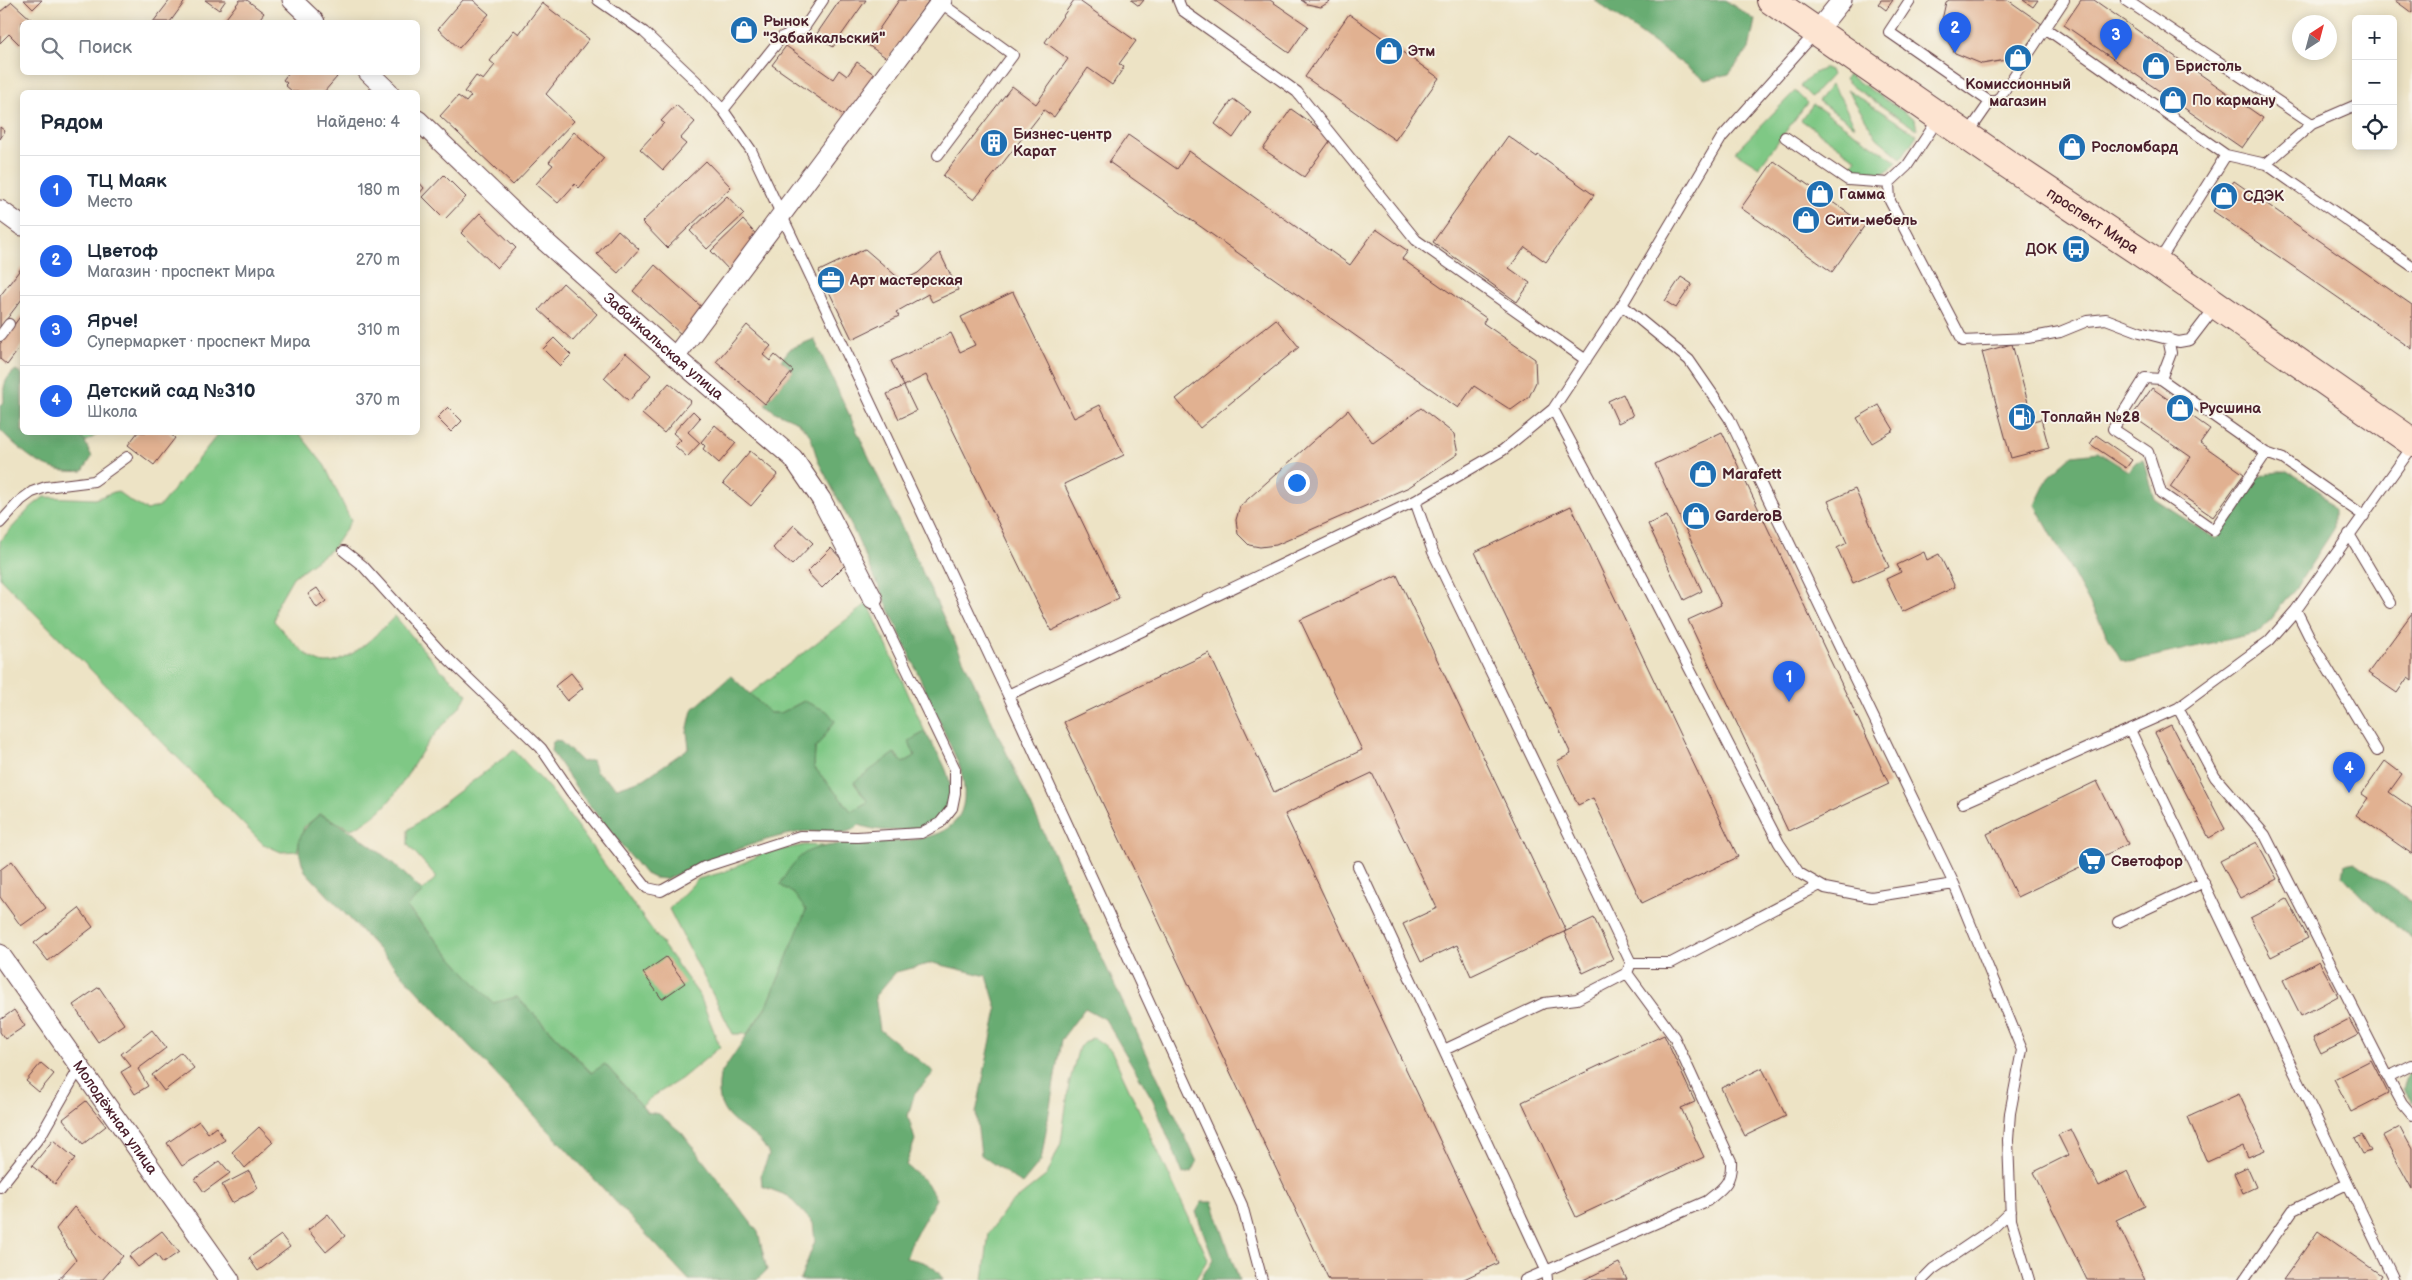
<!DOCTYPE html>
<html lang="ru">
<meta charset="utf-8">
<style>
body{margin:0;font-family:"Balsamiq Sans",sans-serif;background:#f2f2f3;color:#1f2937}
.controls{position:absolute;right:15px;top:15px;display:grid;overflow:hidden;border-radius:8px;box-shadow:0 2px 12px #0003}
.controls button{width:45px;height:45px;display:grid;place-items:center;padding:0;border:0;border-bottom:1px solid #e0e1e3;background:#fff;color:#1f2937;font:25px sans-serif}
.compass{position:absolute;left:2292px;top:15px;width:45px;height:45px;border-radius:50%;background:#fff;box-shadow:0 2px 12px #0003;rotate:36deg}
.you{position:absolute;left:1296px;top:482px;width:18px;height:18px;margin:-12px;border:4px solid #fff;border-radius:50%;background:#1a73e8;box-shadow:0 0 0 8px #1a73e833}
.badge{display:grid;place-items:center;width:32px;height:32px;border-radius:50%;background:#2563eb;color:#fff;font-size:16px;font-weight:700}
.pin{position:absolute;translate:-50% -41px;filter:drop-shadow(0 1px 2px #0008)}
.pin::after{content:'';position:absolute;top:26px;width:18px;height:15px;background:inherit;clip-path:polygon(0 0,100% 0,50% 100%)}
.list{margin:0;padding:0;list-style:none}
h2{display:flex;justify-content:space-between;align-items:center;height:65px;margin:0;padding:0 20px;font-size:21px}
h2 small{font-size:16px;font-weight:400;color:#747a83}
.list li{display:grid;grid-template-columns:32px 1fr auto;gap:15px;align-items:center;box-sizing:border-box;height:70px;padding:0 20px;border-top:1px solid #e0e1e3}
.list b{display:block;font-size:19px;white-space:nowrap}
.list p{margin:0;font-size:16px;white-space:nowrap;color:#747a83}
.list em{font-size:16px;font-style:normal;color:#747a83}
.icon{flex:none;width:28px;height:28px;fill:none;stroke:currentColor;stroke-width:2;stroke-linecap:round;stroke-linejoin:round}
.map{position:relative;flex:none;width:2412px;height:1280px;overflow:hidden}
.search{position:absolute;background:#fff;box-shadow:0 2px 12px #0003;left:20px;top:20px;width:400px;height:55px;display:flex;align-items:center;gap:12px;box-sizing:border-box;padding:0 18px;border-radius:8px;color:#747a83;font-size:19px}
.panel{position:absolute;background:#fff;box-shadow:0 2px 12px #0003;left:20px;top:90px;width:400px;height:345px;border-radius:8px}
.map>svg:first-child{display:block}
.green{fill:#7fc885;stroke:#647458}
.forest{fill:#67ac72;stroke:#58664e}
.building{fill:#e1b191}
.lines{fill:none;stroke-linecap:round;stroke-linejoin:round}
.lane-casing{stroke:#623c42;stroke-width:12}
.street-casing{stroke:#623c42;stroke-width:21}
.secondary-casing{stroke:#623c42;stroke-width:30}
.lane{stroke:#fff;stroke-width:10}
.street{stroke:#fff;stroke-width:19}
.secondary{stroke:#fde4d1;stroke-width:28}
.labels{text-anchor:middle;stroke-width:4;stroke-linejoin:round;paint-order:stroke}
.poi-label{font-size:15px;font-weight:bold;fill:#4a1f2b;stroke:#f7f3e8;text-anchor:start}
.street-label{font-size:15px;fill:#4a1f2b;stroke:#f7f3e8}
</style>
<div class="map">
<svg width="2412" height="1280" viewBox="0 0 2412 1280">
<rect width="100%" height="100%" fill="#f7f3e8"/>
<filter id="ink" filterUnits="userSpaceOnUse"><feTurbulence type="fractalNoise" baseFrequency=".02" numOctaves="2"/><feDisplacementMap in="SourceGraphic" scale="10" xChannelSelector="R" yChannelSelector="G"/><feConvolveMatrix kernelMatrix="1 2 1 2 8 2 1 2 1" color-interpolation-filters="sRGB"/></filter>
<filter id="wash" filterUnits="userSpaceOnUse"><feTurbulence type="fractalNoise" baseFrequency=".0096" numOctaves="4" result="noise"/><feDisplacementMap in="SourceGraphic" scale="20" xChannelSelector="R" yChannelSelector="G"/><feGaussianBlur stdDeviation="1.12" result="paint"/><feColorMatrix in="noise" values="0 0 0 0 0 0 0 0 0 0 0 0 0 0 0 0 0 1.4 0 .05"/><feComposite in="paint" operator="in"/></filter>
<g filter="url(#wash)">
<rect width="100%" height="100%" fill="#ede3c5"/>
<path class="green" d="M1825,68L1830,70L1832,75L1811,97L1800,86L1814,73Z
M1848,75L1915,119L1917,130L1852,86L1845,79Z
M1831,85L1840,97L1855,126L1818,101Z
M1847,89L1917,135L1901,158L1877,138Z
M1795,91L1807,103L1759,167L1735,152Z
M1813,104L1897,162C1883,178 1867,179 1849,170L1856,159L1801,120Z
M77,433H100L85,442Z
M219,433H299L325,466L351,521L333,548L293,577L276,607L274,621C285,633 308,662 325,663C348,665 380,631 395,616L437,666L467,694C458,714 444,722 431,739C403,775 396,810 351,829L320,814L304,827L297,851L281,852L263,844L0,578V541L31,507L44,497L95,499L117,491L130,501L147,510L160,506Z
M868,603L925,732L909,741L915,756L903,763L895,753L854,783L868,802L851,811L814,767L815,749L835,721L804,701L781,713H770L750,694Z
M514,750L550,789L700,996L720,1047L681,1079L652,1097L642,1106L605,1064L592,1073L517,997L493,1004L406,906L437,877L408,845V830Z
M805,845L823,846L832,852L768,1004L747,1034H733L669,909L698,879L724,872L764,853Z
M1093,1037L1111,1050L1208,1259L1195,1280H983L989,1233L1008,1206L1047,1175L1061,1143L1069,1084L1079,1047Z"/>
<path class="forest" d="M1594,0H1725L1755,20L1749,49L1729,74L1705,80Z
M814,339L1197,1162L1192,1172L1183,1174L1153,1100L1105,1019L1085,1008L1061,1040L1041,1161L1022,1184L981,1155L976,1113L997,1010L987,976L933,963L896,972L875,996L880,1030L934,1072L914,1095L908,1116L915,1140L906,1165L927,1183L936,1199L913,1239L906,1258C922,1261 935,1264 943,1280H800L815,1241L813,1223L788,1196L762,1186L761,1174L769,1155C756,1122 711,1130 720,1075L768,1004L806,910L794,894L780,885C786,873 796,857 809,851C861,829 989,870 960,767L847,516L818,461L810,435L798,422L775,412L765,404L793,371L781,360L790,349Z
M16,370L22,374V432L77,433L85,442L92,457L83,471C45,475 25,454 0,430V406L4,401C3,386 4,379 16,370Z
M2098,452L2128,471L2136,462L2143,460L2154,499L2216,539L2258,477L2271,473L2288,471L2322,493L2334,511V529L2297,586L2260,632L2129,662L2121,660L2035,505L2049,476L2073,455Z
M731,676L770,713H781L804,701L827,711L835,721L815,749L814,767L851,811L868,802L854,782L894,753L903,763L915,756L909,741L925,732C934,748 947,765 950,784C957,833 891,837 859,825C844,840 818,829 800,832C754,840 708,861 666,879L654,878L644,873L582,796L551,751L552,743L556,740L561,742L582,762L592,760L596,772L617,788L644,779L689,748L687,732L692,710Z
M320,814C359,833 392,860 423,892L406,907L493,1003L517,997L591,1073L605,1064L647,1112L659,1114L682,1133L758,1232L767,1270L757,1280H689L305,871C294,842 297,833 320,814Z
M2355,862L2412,902V939L2362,897L2343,876L2345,864Z
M2412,1073V1103L2403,1089L2408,1074Z
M1202,1202H1212L1239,1280H1200L1213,1259L1196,1212Z"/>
<g id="blocks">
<path class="building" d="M24,0H42L33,9Z
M170,0H186L170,22H153Z
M205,0H226L219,10Z
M240,0H247L264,13L257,22H223Z
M463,0H473L489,14L459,48L438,29Z
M840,0H866L833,47L816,35Z
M899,0H929L888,59L868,45Z
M1074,0H1078L1136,41L1119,64L1124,67L1112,85L1088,68L1054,117L1044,110L974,200L943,176L1012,86L1036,104L1068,59L1045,42Z
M1131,0H1144L1139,6Z
M1214,0H1270L1308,26L1289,53Z
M1301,0H1332L1321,7L1307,4Z
M1881,0H1893L1886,10L1878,4Z
M1949,0H2008L2042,24L2018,58L1982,64L1955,53L1940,29L1946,2Z
M2023,0H2038L2033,7Z
M2081,0H2094L2263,118L2242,148L2064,25Z
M2394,0H2412V13L2404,7Z
M12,2L34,22H22V42L20,45L9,34L0,43V12Z
M542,3L589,39L546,94L574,121L513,185L440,116L458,96L466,102L471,96L464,92L476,76L483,80L495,65L490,61L514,30L519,34Z
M1349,14L1439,78L1395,140L1305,77Z
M786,46L833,79L839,70L847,76L857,62L878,77L849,119L772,65Z
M289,72H331L337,77L324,92H293L285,85L287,83L283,80Z
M1233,99L1251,112L1233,138L1215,124Z
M676,105L695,122L680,139L686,144L663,170L640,149L664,123L661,121Z
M1291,109L1332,138L1304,177L1263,149Z
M0,127L5,131L0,139Z
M574,132L604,158L579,188L575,184L558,203L536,184L553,165L549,162Z
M1128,135L1177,169L1189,151L1350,265L1376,229L1408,251L1402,259L1486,318L1483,323L1535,359L1536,382L1529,397L1511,410L1474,386L1458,408L1109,162Z
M1508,136L1537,157L1538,155L1594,195L1546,262L1525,247L1509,268L1530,283L1517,302L1433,242Z
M2073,138L2081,143L2076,150L2068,145Z
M706,161L731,187L667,248L642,222Z
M1774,161L1865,225L1832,272L1741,208Z
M444,175L466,197L445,219L423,197Z
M418,181L424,188L418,195Z
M2234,181L2412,305V349L2213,211Z
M727,196L744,214L707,249L690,231Z
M480,213L516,248L497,268L461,233Z
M743,220L761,240L729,270L711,251Z
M618,230L639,249L618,273L597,254Z
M865,249L902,281L918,273L940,253L958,290L932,302L928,294L896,312L899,316L852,339L819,271Z
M655,265L705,310L682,335L633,291Z
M22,267V299L0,328V296Z
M1681,277L1692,284L1676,308L1665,301Z
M563,283L597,314L573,341L539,310Z
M1013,292L1074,418L1100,405L1124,455L1064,484L1119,598L1051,631L926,375L904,386L891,361L951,333L960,352L975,345L961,317Z
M22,314V345L7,365L0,359V344Z
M1276,319L1299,347L1200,428L1176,399Z
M747,325L771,346L763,355L770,361L775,355L793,371L765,404L716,362Z
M554,338L571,355L560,366L543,349Z
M2012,344L2033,421L2041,419L2049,448L2011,458L1982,352Z
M626,353L651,375L629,401L604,378Z
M669,383L691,401L664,433L642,414Z
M904,386L916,411L899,419L887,394Z
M2152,388L2210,429L2200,443L2244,474L2213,517L2170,487L2191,457L2132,416Z
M1623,394L1633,416L1618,423L1608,401Z
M1879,405L1894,430L1872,443L1857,418Z
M448,407L462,421L451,432L437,418Z
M1421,408L1454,434L1458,454L1409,487L1276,545L1260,547L1249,545L1238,534L1236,520L1240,506L1348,410L1373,443Z
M693,411L700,418L688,432L700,443L687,457L675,446L681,440L673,433Z
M715,425L736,443L719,463L703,449L705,446L701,442Z
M138,432H168L175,438L154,465L128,445Z
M1722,432L1889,784L1788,831L1688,620L1721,605L1655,464Z
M2096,435L2132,460L2126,468L2090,444Z
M750,451L778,474L751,506L723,483Z
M1855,489L1889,567L1853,583L1837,548L1847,543L1828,501Z
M1571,506L1738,857L1642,903L1593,798L1578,805L1557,761L1571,754L1475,552Z
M1667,516L1702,591L1684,600L1648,524Z
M794,525L813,543L792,565L773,548Z
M831,548L846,564L822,588L807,572Z
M1924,552L1927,560L1939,554L1955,587L1902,612L1886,579L1901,572L1897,565Z
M1397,575L1566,931L1471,976L1457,945L1421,962L1403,924L1437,908L1372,773L1285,814L1498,1263L1462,1280H1329L1064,722L1209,653L1274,792L1362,750L1300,620Z
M317,588L326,601L317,608L308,594Z
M2412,613V680L2408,677L2397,693L2368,673Z
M571,673L583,688L567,701L555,686Z
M2171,725L2225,829L2209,838L2155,733Z
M2385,761L2402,774L2389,792L2412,808V854L2356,815L2368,798L2362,794Z
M2097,781L2128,844L2017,897L1987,834Z
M2257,842L2277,879L2240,898L2220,861Z
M12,861L46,908L21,926L0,897V870Z
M2287,899L2308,938L2271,957L2250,918Z
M79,908L93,927L48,961L34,943Z
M1594,918L1613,959L1583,973L1564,932Z
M666,957L685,983L662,999L643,973Z
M2319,961L2338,996L2301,1016L2283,980Z
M99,987L124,1024L98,1042L73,1005Z
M14,1010L25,1026L5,1039L0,1032V1020Z
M2349,1019L2358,1035L2321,1054L2313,1038Z
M152,1030L166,1048L138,1069L148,1086L135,1094L121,1072L131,1066L121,1054Z
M1664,1035L1695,1102L1681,1108L1704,1157L1576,1217L1522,1102Z
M181,1052L194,1068L164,1091L152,1075Z
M2371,1060L2388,1093L2351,1112L2334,1079Z
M41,1063L54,1074L39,1092L26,1081Z
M1762,1068L1786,1116L1745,1136L1721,1088Z
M2239,1094L2265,1150L2248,1157L2243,1146L2207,1162L2188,1117Z
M86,1101L106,1126L83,1144L63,1119Z
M199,1121L208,1133L216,1127L225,1140L182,1166L167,1143Z
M259,1127L273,1142L245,1168L232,1152Z
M2400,1127L2412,1149V1189L2383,1136Z
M2071,1129L2099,1186L2128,1171L2145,1206L2116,1220L2145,1280H2087L2034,1172L2068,1155L2058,1135Z
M2362,1135L2371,1151L2363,1154L2355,1139Z
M53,1140L75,1158L55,1184L32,1166Z
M220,1161L230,1173L204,1192L195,1179Z
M2247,1167L2256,1187L2243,1193L2234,1173Z
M249,1171L258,1188L232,1203L222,1185Z
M74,1207L99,1234L123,1256L102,1280H58L76,1260L56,1229Z
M328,1214L345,1236L326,1252L308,1230Z
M162,1231L179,1252L163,1263L156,1254L138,1267L129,1256Z
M2318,1231L2381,1275L2378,1280H2283Z
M281,1235L290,1247L258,1271L249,1258Z
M1619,1263L1627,1280H1583Z"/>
</g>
</g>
<g filter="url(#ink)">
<use href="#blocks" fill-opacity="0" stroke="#623c42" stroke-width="1"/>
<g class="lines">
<defs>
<path id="lane" d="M598,0L644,32L696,81L723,110L751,150L1008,695L1242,1205L1262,1280
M1178,0L1182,10L1297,92L1416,240L1586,360
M1910,0L1889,32L1990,102
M2126,0L2312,124L2266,164L2226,155L2158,263
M2045,28L2226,155
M723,110L782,37L804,28L823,0
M2312,124L2356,105
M1967,135L1990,102L1998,100L2064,0
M1785,137L1848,180L1889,183L1907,166L1939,118
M938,155L1013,55L941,3
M2266,164L2412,266
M1889,183L1890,201L1963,341L2028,338L2060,332L2087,321L2106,319L2140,332L2179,342L2190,340L2216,306
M1622,305L1689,360L1729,418L1954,884L2022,1050L2010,1113L2008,1140L2011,1220L2029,1280
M0,336L9,324
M2161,379L2171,353L2168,338
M1553,409L1625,543L1779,843L1799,873L1825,888L1871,897L1954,884
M2266,453L2214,530L2161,493L2148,452L2113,429L2145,378L2161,379L2266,453L2283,459L2364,516
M1415,501L1433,552L1631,963L1627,973L1577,999L1544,1003L1444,1050
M0,523L21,500L32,492L46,487L94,481L127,457
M2349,534L2390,603
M344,551L363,566L440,651L541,748L571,792L647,888L661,891L704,867L800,836L857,837L921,833L940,823L952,808L955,793V769L873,599
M2296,610L2314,646L2377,751
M1008,695L1415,501L1503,450L1553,409L1622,305L1722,137L1816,32
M2178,708L2215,777L2265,835L2388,1077L2412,1065
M2130,730L2394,1280
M1963,803L2178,708L2269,641L2296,610L2412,447
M1358,866L1546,1270L1547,1280
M2118,922L2204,882
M1631,963H1671L1820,885
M2388,1077L2402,1103L2412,1115
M0,1187L41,1135L81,1065
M1525,1280L1707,1201C1723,1188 1732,1183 1731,1161L1674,1037L1627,973
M1922,1280L1933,1269L1992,1229L2011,1211
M2244,1280L2293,1210L2347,1184"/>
<g id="street">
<path d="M292,0L315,22"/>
<path d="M1817,31L1842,0"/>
<path d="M368,72L389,92"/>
<path id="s1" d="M418,120L530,228L675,357L793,458L821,499L873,599"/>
<path d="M0,210L22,226"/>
<path d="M675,357L942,0"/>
<path id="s2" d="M0,954L230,1280"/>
</g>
<g id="secondary">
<path id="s3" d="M1771,0L2006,163L2158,264L2412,442"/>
</g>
</defs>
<use href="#lane" class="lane-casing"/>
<use href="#street" class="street-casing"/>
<use href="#secondary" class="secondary-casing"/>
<use href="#lane" class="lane"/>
<use href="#street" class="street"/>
<use href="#secondary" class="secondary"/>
</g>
</g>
<defs>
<symbol id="shop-disc" viewBox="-11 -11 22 22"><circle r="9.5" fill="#1f6fb2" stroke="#f7f3e8"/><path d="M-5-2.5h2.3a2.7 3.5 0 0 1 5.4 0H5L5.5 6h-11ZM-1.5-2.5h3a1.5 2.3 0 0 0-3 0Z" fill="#fff"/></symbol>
<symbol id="building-disc" viewBox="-11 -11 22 22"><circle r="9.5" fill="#1f6fb2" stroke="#f7f3e8"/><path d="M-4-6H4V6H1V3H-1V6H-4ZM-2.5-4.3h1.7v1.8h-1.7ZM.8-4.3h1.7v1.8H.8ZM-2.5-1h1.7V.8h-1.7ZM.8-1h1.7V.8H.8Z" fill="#fff"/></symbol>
<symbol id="bus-disc" viewBox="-11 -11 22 22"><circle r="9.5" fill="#1f6fb2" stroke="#f7f3e8"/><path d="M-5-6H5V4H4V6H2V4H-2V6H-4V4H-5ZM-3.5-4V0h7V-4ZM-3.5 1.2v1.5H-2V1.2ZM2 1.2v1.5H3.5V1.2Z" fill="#fff"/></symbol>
<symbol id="office-disc" viewBox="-11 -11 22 22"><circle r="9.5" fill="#1f6fb2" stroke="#f7f3e8"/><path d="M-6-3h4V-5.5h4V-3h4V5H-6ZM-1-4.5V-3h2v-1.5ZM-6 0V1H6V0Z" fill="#fff"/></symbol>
<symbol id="fuel-disc" viewBox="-11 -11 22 22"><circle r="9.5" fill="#1f6fb2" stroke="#f7f3e8"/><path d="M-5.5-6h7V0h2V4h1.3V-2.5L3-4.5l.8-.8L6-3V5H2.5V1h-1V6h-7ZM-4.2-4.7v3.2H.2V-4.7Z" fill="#fff"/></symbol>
<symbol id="supermarket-disc" viewBox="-11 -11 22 22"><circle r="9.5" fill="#1f6fb2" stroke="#f7f3e8"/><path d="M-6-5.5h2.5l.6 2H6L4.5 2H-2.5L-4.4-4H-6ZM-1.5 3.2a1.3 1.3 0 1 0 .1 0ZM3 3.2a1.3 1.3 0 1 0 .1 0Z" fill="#fff"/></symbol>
</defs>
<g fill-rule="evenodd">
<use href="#shop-disc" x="728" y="14" width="32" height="32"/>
<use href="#shop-disc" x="1373" y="35" width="32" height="32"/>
<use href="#shop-disc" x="2002" y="42" width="32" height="32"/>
<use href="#shop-disc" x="2140" y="50" width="32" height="32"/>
<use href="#shop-disc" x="2157" y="84" width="32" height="32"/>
<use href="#building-disc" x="978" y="127" width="32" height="32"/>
<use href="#shop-disc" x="2056" y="131" width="32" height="32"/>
<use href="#shop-disc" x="1804" y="178" width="32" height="32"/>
<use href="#shop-disc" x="2208" y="180" width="32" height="32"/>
<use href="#shop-disc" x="1790" y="204" width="32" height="32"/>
<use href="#bus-disc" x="2060" y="233" width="32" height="32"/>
<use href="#office-disc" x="815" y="264" width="32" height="32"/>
<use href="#shop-disc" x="2164" y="392" width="32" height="32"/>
<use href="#fuel-disc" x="2006" y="401" width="32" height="32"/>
<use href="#shop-disc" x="1687" y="458" width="32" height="32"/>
<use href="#shop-disc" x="1680" y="500" width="32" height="32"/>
<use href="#supermarket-disc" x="2076" y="845" width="32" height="32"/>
</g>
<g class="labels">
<g class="poi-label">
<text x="763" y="26">Рынок<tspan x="763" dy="17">"Забайкальский"</tspan></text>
<text x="1408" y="56">Этм</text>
<text x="2175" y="71">Бристоль</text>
<text x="2018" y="89" text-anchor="middle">Комиссионный<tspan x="2018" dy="17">магазин</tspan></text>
<text x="2192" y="105">По карману</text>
<text x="1013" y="139">Бизнес-центр<tspan x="1013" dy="17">Карат</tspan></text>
<text x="2091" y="152">Росломбард</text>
<text x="1839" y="199">Гамма</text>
<text x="2243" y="201">СДЭК</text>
<text x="1825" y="225">Сити-мебель</text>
<text x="2057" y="254" text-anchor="end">ДОК</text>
<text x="850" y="285">Арт мастерская</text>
<text x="2199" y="413">Русшина</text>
<text x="2041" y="422">Топлайн №28</text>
<text x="1722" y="479">Marafett</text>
<text x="1715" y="521">GarderoB</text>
<text x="2111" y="866">Светофор</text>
</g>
<g class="street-label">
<text dy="5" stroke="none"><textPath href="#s3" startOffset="390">проспект Мира</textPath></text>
<text dy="5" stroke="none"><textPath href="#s1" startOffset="334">Забайкальская улица</textPath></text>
<text dy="5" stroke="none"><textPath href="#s2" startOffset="200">Молодёжная улица</textPath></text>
</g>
</g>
</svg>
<div class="controls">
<button>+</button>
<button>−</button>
<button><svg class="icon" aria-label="locate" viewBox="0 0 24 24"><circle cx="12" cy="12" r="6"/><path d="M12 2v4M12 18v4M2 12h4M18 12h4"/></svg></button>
</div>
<svg class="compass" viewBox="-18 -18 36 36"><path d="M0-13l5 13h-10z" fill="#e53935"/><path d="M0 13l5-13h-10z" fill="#747a83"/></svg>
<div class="you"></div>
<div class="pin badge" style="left:1789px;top:702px">1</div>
<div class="pin badge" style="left:1955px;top:53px">2</div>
<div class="pin badge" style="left:2116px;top:60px">3</div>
<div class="pin badge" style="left:2349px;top:793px">4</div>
<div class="search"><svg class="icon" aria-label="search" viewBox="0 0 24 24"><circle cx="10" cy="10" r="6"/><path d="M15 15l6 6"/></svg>Поиск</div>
<section class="panel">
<h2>Рядом<small>Найдено: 4</small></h2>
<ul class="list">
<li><span class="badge">1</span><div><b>ТЦ Маяк</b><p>Место</p></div><em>180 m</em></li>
<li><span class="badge">2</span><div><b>Цветоф</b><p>Магазин · проспект Мира</p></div><em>270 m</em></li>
<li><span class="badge">3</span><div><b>Ярче!</b><p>Супермаркет · проспект Мира</p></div><em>310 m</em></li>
<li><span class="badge">4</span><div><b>Детский сад №310</b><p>Школа</p></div><em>370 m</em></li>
</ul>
</section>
</div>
